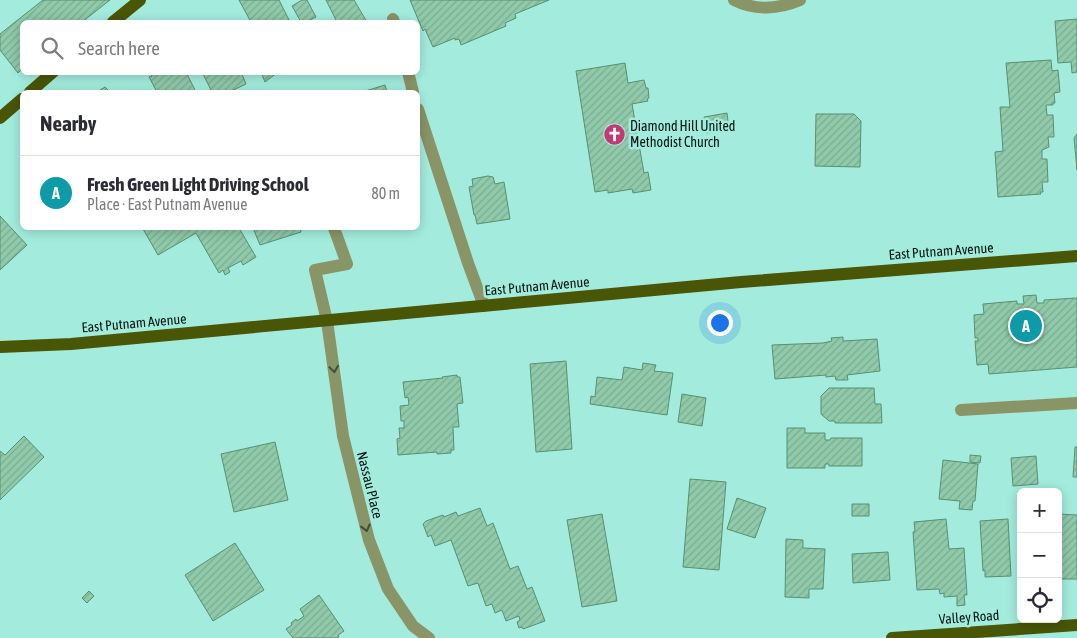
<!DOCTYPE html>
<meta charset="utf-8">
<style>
body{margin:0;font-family:"Asap Condensed",sans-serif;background:#f7f7f7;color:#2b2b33}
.controls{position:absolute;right:15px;bottom:15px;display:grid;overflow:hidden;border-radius:8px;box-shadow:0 2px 12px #0003}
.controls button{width:45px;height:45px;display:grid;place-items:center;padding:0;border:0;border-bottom:1px solid #e1e1e2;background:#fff;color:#2b2b33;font:25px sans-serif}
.you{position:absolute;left:719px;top:322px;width:18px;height:18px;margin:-12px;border:4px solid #fff;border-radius:50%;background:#1a73e8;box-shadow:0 0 0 8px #1a73e833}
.badge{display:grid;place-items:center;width:32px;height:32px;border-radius:50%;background:#2563eb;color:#fff;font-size:16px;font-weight:700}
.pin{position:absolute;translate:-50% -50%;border:2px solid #fff;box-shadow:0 1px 5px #0006}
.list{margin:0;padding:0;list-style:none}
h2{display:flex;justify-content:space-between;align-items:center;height:65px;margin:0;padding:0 20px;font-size:21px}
h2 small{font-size:16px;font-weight:400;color:#7c7c81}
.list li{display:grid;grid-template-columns:32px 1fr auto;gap:15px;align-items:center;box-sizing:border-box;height:75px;padding:0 20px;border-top:1px solid #e1e1e2}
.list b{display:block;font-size:19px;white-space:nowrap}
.list p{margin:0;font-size:16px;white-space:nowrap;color:#7c7c81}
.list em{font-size:16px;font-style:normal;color:#7c7c81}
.icon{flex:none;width:28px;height:28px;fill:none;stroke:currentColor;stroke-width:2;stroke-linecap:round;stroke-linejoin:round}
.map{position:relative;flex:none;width:1077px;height:638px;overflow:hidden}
.search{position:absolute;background:#fff;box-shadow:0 2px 12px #0003;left:20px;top:20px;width:400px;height:55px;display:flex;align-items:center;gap:12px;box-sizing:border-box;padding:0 18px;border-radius:8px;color:#7c7c81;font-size:19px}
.panel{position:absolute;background:#fff;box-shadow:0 2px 12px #0003;left:20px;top:90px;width:400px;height:140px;border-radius:8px}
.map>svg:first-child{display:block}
.building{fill:url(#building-hatch);stroke:#579072}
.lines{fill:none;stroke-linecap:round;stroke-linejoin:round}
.minor{stroke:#899467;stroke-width:12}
.major{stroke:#495606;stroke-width:12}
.oneway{stroke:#3e4e38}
.labels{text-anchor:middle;stroke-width:5;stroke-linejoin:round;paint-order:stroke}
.poi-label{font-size:14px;fill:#001511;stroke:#a3ecdd;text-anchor:start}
.street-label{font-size:14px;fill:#001511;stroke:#a3ecdd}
</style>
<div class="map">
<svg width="1077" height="638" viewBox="0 0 1077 638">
<defs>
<pattern id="building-hatch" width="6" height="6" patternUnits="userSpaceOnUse" patternTransform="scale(1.25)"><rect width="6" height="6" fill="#90caaa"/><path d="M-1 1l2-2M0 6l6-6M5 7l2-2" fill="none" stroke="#7aad91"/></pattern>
</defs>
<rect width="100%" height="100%" fill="#a3ecdd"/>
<path class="building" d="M43,0H110L82,22H22V69L18,73L0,50V34Z
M239,0H279L290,22H251Z
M302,0H307L316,17L306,22H301L292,6Z
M326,0H354L367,22H337Z
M410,0H549L515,14L516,18L505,23L506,26L461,45L459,39L455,40V38L433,47L425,29L423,31Z
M1077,19V72L1072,73L1071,62L1058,63L1055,21Z
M1051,60L1052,71L1058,70L1060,92L1054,93L1055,103H1053V105H1046L1047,115H1053L1054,137H1048L1049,147L1042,150V159H1047L1048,182H1042L1043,192H1040L1041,194L998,197L995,152L1003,151L1000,107H1010L1006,63Z
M625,63L628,83L644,80L646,88H648L649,98L647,99L648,101L632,104L644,173L648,172L651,190L633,193L632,189L608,193V190L595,192L576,71Z
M150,72H186L196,92H157L149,77L152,76Z
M202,72H241L246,84L229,92H212Z
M261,72H278L265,82Z
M385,85L387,92H362Z
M105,87L110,92H97Z
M727,113L729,130L706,133L704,117Z
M816,114H854L861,121L860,167L815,166Z
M1077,134V170L1074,138Z
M488,176L493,177L495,184L504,182L510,219L477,224L475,215H474L469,187L473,186L472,179Z
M0,216L27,245L0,270Z
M146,228H196L197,229L201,228H221L223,230L229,228H239L256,257L243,265L241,261L228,268L230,272L225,275L223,270L219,273L196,233L158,255L143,229Z
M253,228H300L301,232L260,245Z
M1036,295L1037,303H1044V300L1077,298V367L989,374L988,364L977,365L975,341H978V338H975L974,315L984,314L983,304L1017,301V304H1024L1023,296Z
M843,337V341L877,339L880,371L847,375L848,380H836L835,376L826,377V375L775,379L772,345L823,343L832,341L831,338Z
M566,361L572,449L536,452L530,364Z
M643,363L656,365L654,371L673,373L667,415L590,404L591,396L595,397L597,377L622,380L624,367L642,370Z
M457,375V377H460L463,403L457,404L459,427H453L454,450H451V453L437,454V452L398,455L397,439L400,438L399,428H404V421H401L400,406L409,405L408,397L405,398L403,382L443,378L442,377Z
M829,388H874L875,404H881L882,423H835V421H829L821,414V396Z
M682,394L706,398L702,426L678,422Z
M787,428H805V433H825V440H830L831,438H862V466H829V464H825V468H787Z
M24,436L44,457L0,500V451L5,455Z
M275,442L288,500L234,512L221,454Z
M1075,447H1077V477H1073Z
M970,455L981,456L980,463L970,462Z
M1036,456L1038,484L1013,486L1011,458Z
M943,460L978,464L975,501H973L972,510L959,509L960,501L939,499Z
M690,479L726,482L719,570L683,567Z
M737,498L766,508L755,538L727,529Z
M852,504H869V516H852Z
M480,508L487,526L493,523L510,569L518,566L527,589L532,587L545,621L523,629L522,627L519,628L517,622L520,620L519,616L506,621L502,610L495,613L492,604L486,606L478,583L468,586L451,540L435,546L431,535L428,537L423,524L426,521L443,515L444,517L456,512L458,516Z
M602,514L617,601L582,607L567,520Z
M1058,514L1077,515V579H1058Z
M946,519L949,549L964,548L967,595H964L965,605L957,606V596L944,597V593L940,594L939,589L917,590L913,532L915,531L914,522Z
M1008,519L1011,576L985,577V570L983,571L980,521Z
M786,539L803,540V548L825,549L823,589H809V598L785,597Z
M235,543L264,590L213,621L185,575Z
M888,552L890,580L853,583L852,554Z
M89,591L94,596L87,603L82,598Z
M319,595L344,631L338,635L339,637L337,638H293L286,629L292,625L291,623L296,619L297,621L304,616L300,609Z"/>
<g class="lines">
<path class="minor" d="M734,0C755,11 779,9 800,0
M393,19L394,22
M408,72L413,92
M418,109L468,263L484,306
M334,228L347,264L315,270L327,321L343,436L369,540L388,589L413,626L429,638
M961,410L1077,403"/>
<path class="major" d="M113,22L140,0
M30,92L53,72
M0,118L22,99
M0,347L71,344L741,282L1077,256
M892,638L1077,625"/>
</g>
<defs><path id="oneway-chevron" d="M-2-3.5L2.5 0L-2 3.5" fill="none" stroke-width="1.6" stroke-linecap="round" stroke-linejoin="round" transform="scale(1.25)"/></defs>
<g class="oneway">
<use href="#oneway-chevron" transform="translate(334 369) rotate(82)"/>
<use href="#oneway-chevron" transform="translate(366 528) rotate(76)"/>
</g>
<defs>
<symbol id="church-disc" viewBox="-11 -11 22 22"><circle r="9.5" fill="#c33971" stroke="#a3ecdd"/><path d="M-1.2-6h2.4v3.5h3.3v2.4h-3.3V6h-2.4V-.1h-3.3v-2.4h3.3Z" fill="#fff"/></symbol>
</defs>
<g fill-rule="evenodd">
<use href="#church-disc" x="602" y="122" width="25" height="25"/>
</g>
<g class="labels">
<g class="poi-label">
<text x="630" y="131">Diamond Hill United<tspan x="630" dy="16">Methodist Church</tspan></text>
</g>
<g class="street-label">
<text transform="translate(941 251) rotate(-4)" y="5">East Putnam Avenue</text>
<text transform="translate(537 286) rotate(-5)" y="5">East Putnam Avenue</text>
<text transform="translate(134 323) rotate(-5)" y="5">East Putnam Avenue</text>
<text transform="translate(370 485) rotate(76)" y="5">Nassau Place</text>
<text transform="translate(969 617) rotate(-4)" y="5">Valley Road</text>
</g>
</g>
</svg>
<div class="controls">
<button>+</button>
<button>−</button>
<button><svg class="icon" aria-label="locate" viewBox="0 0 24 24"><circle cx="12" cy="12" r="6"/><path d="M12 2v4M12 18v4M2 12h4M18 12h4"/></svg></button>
</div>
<div class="you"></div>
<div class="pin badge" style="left:1026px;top:326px;background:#0f9aa8">A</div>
<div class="search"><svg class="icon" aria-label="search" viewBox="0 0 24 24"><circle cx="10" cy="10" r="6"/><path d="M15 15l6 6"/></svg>Search here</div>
<section class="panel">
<h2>Nearby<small></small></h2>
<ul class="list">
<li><span class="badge" style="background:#0f9aa8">A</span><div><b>Fresh Green Light Driving School</b><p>Place · East Putnam Avenue</p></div><em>80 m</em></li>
</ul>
</section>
</div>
